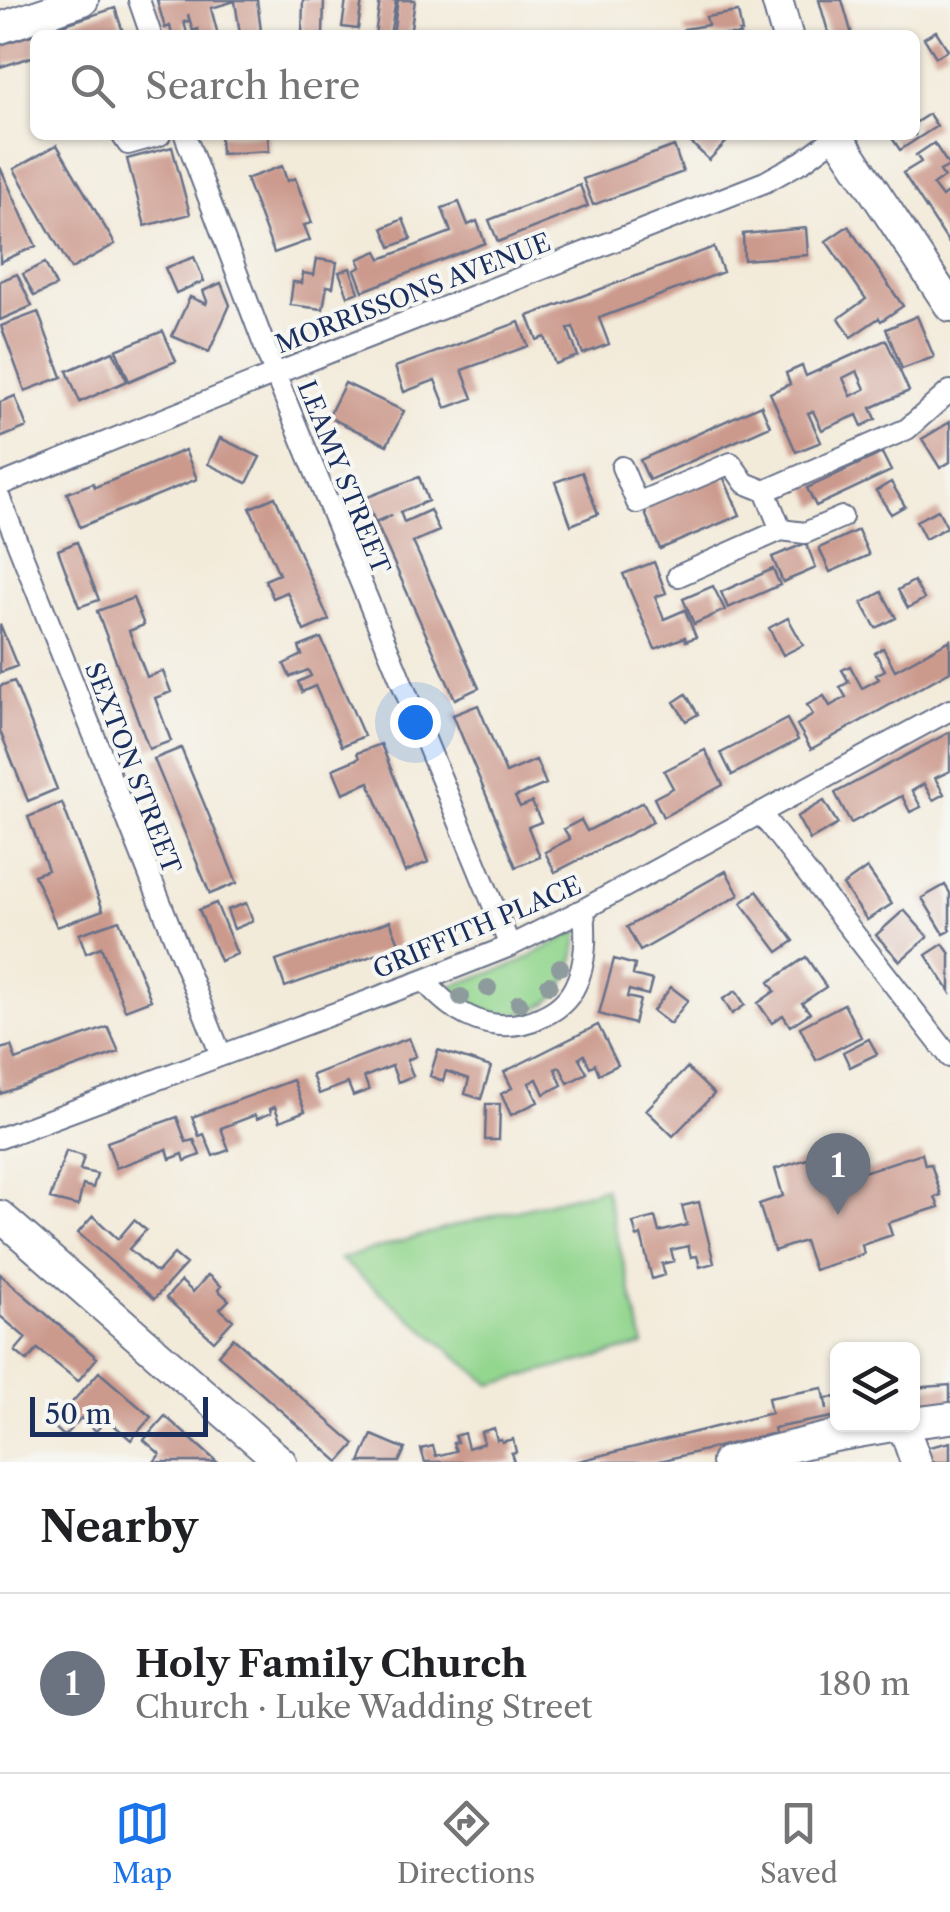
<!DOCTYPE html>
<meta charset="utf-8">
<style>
body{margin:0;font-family:"Libre Caslon Text",serif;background:#f2f2f2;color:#202124}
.controls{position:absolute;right:30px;bottom:30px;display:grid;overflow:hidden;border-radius:15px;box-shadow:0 2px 8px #0004}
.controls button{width:90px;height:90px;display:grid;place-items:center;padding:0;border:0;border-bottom:2px solid #e0e0e0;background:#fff;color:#202124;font:50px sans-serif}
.scale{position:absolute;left:30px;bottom:25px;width:178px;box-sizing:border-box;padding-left:10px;border:5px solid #1b2f5e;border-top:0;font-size:28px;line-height:35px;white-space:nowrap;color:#1b2f5e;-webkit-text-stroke:8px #f6f6f2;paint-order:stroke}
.you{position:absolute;left:415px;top:722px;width:35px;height:35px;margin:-25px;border:8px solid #fff;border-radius:50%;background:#1a73e8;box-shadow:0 0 0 15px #1a73e833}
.badge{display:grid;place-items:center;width:65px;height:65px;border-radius:50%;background:#1a73e8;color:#fff;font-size:32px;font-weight:700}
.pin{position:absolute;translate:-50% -82px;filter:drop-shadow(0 2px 5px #0008)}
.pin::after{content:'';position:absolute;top:52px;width:35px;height:30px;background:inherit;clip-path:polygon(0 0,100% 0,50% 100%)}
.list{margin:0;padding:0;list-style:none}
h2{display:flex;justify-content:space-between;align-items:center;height:130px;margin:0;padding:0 40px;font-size:42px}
h2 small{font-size:32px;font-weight:400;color:#757577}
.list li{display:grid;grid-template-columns:65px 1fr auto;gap:30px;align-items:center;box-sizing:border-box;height:180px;padding:0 40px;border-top:2px solid #e0e0e0}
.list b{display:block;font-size:38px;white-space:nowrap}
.list p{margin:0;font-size:32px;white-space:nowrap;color:#757577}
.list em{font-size:32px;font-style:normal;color:#757577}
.icon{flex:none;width:55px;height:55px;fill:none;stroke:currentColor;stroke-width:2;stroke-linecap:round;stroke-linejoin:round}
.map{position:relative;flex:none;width:950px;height:1462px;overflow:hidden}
.search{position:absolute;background:#fff;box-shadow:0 2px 8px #0004;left:30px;right:30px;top:30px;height:110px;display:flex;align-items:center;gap:25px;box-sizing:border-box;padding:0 35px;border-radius:15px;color:#757577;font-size:38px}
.sheet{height:310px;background:#fff}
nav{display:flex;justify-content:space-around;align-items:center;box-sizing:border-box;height:140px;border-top:2px solid #e0e0e0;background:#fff;font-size:28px;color:#757577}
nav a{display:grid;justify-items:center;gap:5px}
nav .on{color:#1a73e8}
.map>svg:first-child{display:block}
.green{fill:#93d68e;stroke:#578276;stroke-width:2.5}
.building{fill:#cc9a8d;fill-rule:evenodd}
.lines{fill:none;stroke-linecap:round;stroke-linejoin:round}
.street-casing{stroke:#677189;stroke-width:24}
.secondary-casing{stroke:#677189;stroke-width:34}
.street{stroke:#fff;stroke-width:20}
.secondary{stroke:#fff;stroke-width:30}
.tree{fill:#8d9b9c}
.labels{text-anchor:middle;stroke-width:8;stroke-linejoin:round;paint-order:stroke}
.street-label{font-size:25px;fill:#1b2f5e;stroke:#f6f6f2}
</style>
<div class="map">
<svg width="950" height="1462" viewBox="0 0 950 1462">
<rect width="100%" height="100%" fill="#f6f6f2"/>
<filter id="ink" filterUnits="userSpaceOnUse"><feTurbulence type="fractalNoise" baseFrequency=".01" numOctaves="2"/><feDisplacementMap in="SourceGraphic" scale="20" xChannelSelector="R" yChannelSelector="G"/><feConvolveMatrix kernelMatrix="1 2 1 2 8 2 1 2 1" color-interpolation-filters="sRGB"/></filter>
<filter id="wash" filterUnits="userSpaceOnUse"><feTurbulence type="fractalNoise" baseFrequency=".0048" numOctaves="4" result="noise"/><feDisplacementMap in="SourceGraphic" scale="40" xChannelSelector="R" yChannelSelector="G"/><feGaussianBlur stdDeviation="2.25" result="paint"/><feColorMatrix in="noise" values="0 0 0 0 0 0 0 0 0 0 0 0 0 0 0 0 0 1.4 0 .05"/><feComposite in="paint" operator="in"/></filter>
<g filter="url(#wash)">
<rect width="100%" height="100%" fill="#f3ebda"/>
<path class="green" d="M579,930C576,950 574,967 564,984C538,1029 477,1019 445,988L514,965Z
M605,1188L644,1345L491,1385L340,1259L461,1224Z"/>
<g id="blocks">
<path class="building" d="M157,0H257L261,31L240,34L235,1L211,8L218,35H199L198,29L193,31L188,14L189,21L184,22L187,33L172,35L170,26L165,28Z
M303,0H324L323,35H302Z
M346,0H362L358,29L342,27Z
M380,0H396L390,35H375Z
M398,0H415L410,35H393Z
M819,0H842L852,35H829Z
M115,8L124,35H35V56L0,67V45Z
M738,12L742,32H739L740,35H686L684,29L708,25L706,17Z
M936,31L948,50L936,57L924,38Z
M929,114L937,126L900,150L890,135H915V123Z
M220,135H268L269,151L221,154Z
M691,135H733L709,160L687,139Z
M934,143L949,166L940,171L944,177L933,185L942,197L950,191V245L903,173L921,162L916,155Z
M57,145L115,244L71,269L14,169Z
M674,146L683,172L593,205L583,179Z
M172,147L190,214L145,226L127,159Z
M282,166L287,181L295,178L312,223L304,225L310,240L274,253L246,179Z
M0,167L36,246L0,262Z
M580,185L588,206L498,242L489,220Z
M459,202L468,225L477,221L485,243L363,291L355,270L361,267L358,259L377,251L381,259L451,232L442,208Z
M403,219L411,239L391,247L383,228Z
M848,226L903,306L881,321L879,318L851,337L839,318L866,299L826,241Z
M806,228L808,255L744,260L743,234Z
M714,247L723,272L599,318L609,344L583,354L573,327L568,329L578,356L555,364L545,337L537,340L528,316Z
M194,257L204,281L176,293L165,268Z
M317,259L337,262L333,287L327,286L323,309L290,305L293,282L302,283L303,273L314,275Z
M45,263L56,286L34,296L23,274Z
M350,268L359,292L348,296L339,272Z
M17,274L32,306L0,320V281Z
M221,283L230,305L209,352L172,336L190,297L206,304L207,301L203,291Z
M38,312L62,377L25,391L1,326Z
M917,316L934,357L902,369L886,329Z
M519,322L528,346L462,370L473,398L446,408L435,380L404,392L395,367Z
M163,331L176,361L129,381L116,350Z
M886,340L909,391L871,408L876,419L862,426L857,415L822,430L813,411L808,413L821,442L796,452L770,393L790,384L786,373L802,366L806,376ZM857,371L865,389L851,396L843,378Z
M113,351L127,381L80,402L67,371Z
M345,383L404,411L387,445L328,417Z
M15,396L27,427L0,438V402Z
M761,405L770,426L649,480L640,460Z
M950,422V462L940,468L922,439Z
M220,438L260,457L247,483L208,464Z
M185,450L197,479L80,527L67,493L93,483L95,487L113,480Z
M882,453L891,471L816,506L807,488Z
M582,472L598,514L571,525L555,482Z
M722,474L740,515L660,549L643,508Z
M419,477L428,501L400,512L404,522L430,510L439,531L413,542L479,688L455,699L376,523L392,515L375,522L365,498Z
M891,482L905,506L891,514L876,491Z
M275,497L329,620L304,631L287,592L273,598L265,580L279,574L250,508Z
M938,510L947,527L925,539L916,521Z
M858,530L869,555L830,572L819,548Z
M77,542L99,600L79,607L58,550Z
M806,543L816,568L783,582L772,557Z
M654,562L666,593L655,597L664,619L685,610L696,637L686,641L685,637L655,649L623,574Z
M773,569L780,585L728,608L721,592Z
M914,581L924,599L908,608L898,590Z
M713,586L725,610L694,624L683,599Z
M882,592L896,618L876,628L862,603Z
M133,598L144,625L129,631L147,677L163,671L171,692L155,698L171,741L149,749L97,611Z
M788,618L803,645L783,655L769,628Z
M0,624L17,666L0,673Z
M321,638L364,736L342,746L315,686L302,692L298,682L311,676L308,670L290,677L284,664L302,655L299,647Z
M950,640V671L811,749L797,725L813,715L807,705L824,696L830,706L846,697L840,687L849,682L842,670L850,666L862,688L879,679L876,675L885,670L875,653L883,648L895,670Z
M14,681L57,789L28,801L0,731V686Z
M686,694L698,714L686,721L674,702Z
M478,705L506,773L536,760L546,784L515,797L520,807L532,802L541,822L528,827L540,857L516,867L453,715Z
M787,719L798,740L732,775L721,753Z
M950,732V771L935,778L944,794L933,800L924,784L912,791L921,807L910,812L902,796L851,823L835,793Z
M381,744L428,862L405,872L369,782L343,793L333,769L359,758L357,753Z
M181,748L237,883L210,894L154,759Z
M705,750L723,785L663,817L654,798L673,788L664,771Z
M824,801L838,824L810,840L797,817Z
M643,802L653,822L555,872L545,852L570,839L564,829L581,820L587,831Z
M62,803L103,910L57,927L34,875L48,870L28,817Z
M867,868L892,904L867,920L843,885Z
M726,871L739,895L640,951L627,927Z
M945,885L950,893V931L944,934L922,898Z
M757,891L794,941L778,952L741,903Z
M216,903L237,954L220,961L199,910Z
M246,903L253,921L234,929L227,910Z
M904,910L928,937L900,961L876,935Z
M119,920L151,1000L125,1010L101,947L86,953L79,934Z
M390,921L400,946L285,987L276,961Z
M943,944L950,954V992L926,955Z
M806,957L826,987L802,1003L810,1013L790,1026L783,1015L772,1023L758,1003L775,991L769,982Z
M614,959L635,965L633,975L652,980L648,995L629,990L627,997L640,1000L634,1024L599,1014Z
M671,987L688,1000L670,1024L653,1011Z
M736,991L745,1005L732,1014L723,999Z
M844,1004L861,1037L816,1060L800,1027Z
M598,1025L618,1065L599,1074L595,1064L590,1067L584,1055L579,1058L587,1073L568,1083L560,1067L555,1069L562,1085L544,1094L537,1079L529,1083L538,1102L511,1115L501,1094L512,1088L504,1072Z
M108,1027L119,1052L0,1094V1049L11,1046L16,1060Z
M409,1038L416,1056L407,1060L413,1076L398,1082L392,1066L364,1077L369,1090L353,1096L348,1083L319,1094L312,1075Z
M869,1039L877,1054L850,1067L843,1052Z
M438,1050L491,1067L481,1099L465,1094L469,1079L446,1071L443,1081L430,1076Z
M687,1068L714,1094L673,1136L646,1110Z
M293,1080L305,1111L280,1121L275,1107L270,1109L271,1113L257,1119L255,1115L221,1128L229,1150L213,1156L204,1134L199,1136L192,1117Z
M486,1104H500L499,1140H485Z
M177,1117L186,1142L194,1140L200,1155L185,1161L183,1154L170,1159L167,1149L116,1168L107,1142Z
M836,1150L845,1178L922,1153L925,1165L931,1164L941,1195L935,1197L939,1207L888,1223L892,1235L862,1245L864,1254L814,1270L804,1241L774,1251L759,1204L783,1196L775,1169Z
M66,1151L84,1156L80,1170L97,1174L93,1188L83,1185L78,1206L50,1199Z
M699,1202L714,1263L700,1267L697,1256L691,1257L688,1246L671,1250L674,1261L662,1264L665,1275L652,1279L641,1235L637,1237L633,1223L655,1217L659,1232L687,1225L682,1206Z
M93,1216L118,1239L134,1220L146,1230L129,1249L157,1273L174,1254L186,1264L154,1299L78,1233Z
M0,1274L97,1358L78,1381L38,1349L27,1361L15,1351L26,1338L0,1316Z
M208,1275L221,1286L218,1290L229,1300L220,1309L233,1320L214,1341L166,1298L181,1281L193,1292Z
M233,1338L355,1444L339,1462L218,1355Z
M99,1372L151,1417L131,1440L107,1419L96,1431L81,1418L64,1436L52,1425Z
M950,1385V1403L912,1408V1388Z
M823,1388L827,1410L826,1398L838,1397V1416L774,1428L775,1433L656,1462H575L771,1413L768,1398Z
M165,1416L208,1454L217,1462H154L160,1454L144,1440Z
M494,1428L497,1440L501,1439L502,1442L513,1439L516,1452L511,1453L514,1462H425L421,1449L433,1446L436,1456L456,1451L453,1443L457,1442L455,1436L464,1433L468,1448L484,1443L481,1432Z
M372,1435L405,1449L399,1462H360Z
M950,1442V1462H928L925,1448Z"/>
</g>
</g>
<g filter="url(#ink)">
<use href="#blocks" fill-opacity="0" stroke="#677189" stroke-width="2.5"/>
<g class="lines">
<defs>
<path id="street" d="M139,0L151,35
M122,135L128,144L160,135
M185,135L275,374L510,946
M622,467L637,503L731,463L745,483L765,491L781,530L678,576
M0,485L335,350L765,182L803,161L838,135
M765,491L907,429L950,391
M0,499L221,1055
M781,530L805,533L842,517
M761,814L950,1057
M424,980C454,1016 495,1038 541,1017C555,1011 568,1001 575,986C587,963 586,935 584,909
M0,1138L424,980L510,946L584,909L950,710"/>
<path id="secondary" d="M777,0L787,35
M0,28L83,0
M837,135L950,306
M0,1216L281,1462
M912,1423L950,1418
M903,1425L916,1462
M727,1462L835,1436L904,1424"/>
</defs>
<use href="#street" class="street-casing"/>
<use href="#secondary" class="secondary-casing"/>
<use href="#street" class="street"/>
<use href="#secondary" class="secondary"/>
</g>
<g class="tree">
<circle cx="560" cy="967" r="9"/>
<circle cx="549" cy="985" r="9"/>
<circle cx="488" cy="988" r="9"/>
<circle cx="461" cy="997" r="9"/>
<circle cx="519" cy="1003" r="9"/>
</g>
</g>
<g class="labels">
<g class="street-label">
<text transform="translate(413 293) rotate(-21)" y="9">MORRISSONS AVENUE</text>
<text transform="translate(344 477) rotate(68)" y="9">LEAMY STREET</text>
<text transform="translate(133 768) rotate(69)" y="9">SEXTON STREET</text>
<text transform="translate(477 927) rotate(-23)" y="9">GRIFFITH PLACE</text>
</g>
</g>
</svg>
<div class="controls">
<button><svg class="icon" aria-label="layers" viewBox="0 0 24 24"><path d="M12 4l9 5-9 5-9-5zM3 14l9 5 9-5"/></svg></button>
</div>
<div class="scale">50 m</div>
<div class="you"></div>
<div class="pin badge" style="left:838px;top:1215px;background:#6b7280">1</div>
<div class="search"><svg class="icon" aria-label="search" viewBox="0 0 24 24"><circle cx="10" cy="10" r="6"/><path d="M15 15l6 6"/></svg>Search here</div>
</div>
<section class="sheet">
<h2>Nearby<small></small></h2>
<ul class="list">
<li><span class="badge" style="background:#6b7280">1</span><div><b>Holy Family Church</b><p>Church · Luke Wadding Street</p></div><em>180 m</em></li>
</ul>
</section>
<nav>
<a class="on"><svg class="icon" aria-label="map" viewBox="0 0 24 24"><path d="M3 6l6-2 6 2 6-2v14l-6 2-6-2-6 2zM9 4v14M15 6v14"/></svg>Map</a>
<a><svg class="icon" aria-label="directions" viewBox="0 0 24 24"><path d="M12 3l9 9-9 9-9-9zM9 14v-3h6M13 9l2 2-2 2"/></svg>Directions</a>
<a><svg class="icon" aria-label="saved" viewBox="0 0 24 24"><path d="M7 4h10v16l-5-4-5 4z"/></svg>Saved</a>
</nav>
